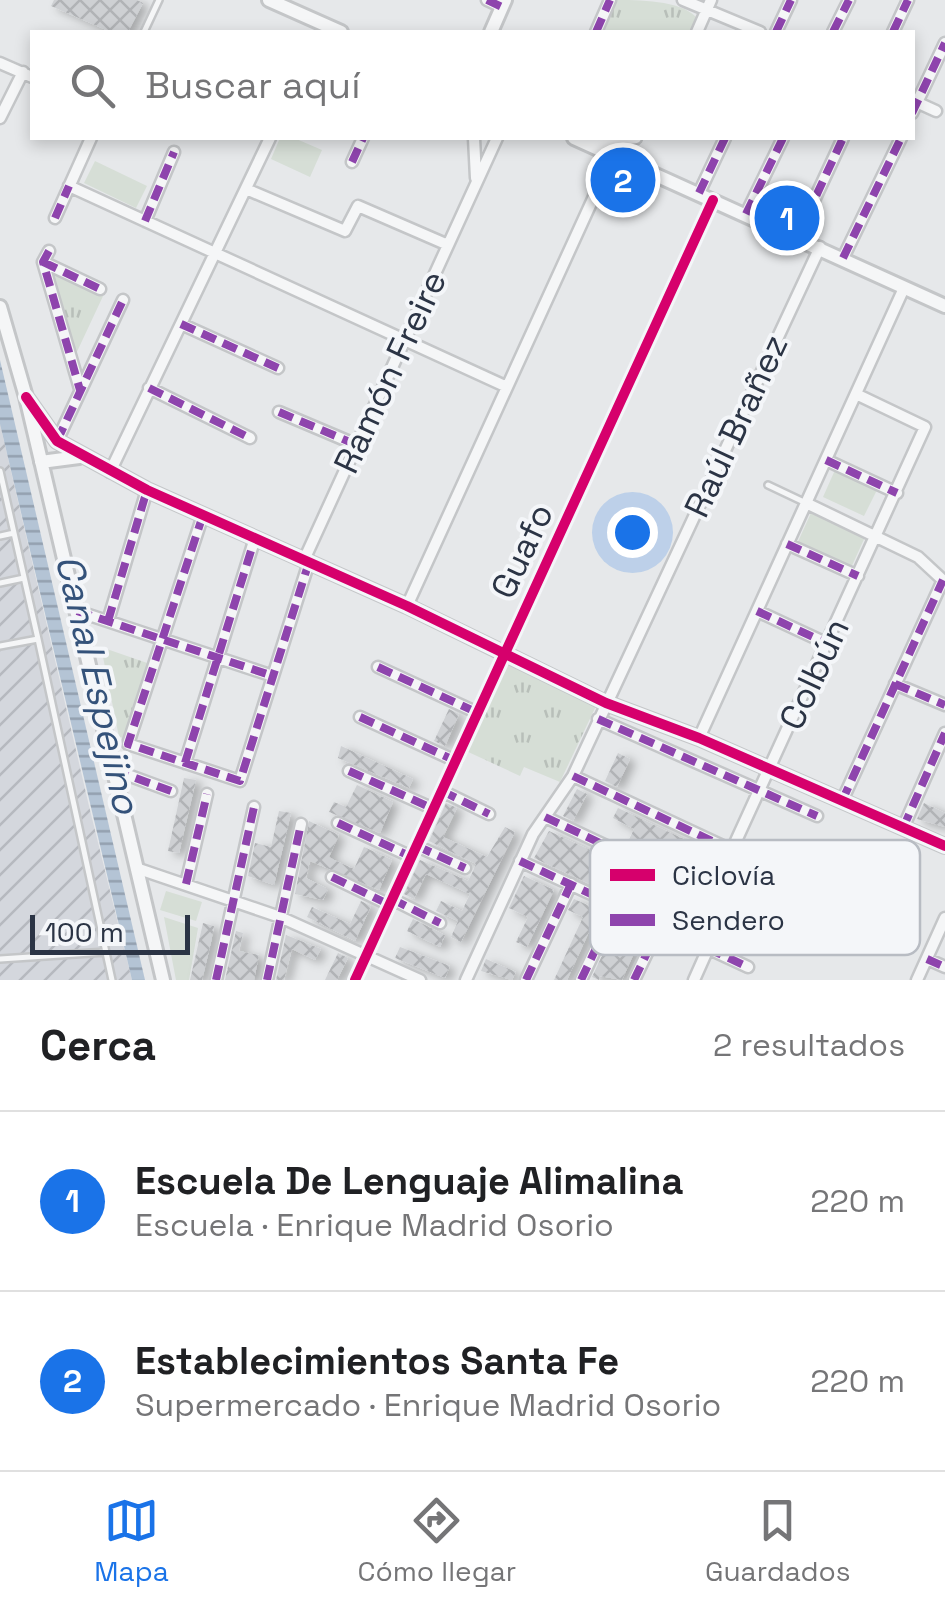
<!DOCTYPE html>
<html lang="es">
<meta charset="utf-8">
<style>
body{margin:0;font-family:"Space Grotesk",sans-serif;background:#f2f2f2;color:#202124}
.scale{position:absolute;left:30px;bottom:25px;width:160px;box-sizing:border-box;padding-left:10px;border:5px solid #2b3445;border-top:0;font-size:28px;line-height:35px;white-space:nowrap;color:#2b3445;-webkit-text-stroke:8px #f4f6f9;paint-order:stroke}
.you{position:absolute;left:632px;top:532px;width:35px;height:35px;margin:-25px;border:8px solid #fff;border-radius:50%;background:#1a73e8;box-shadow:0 0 0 15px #1a73e833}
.badge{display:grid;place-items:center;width:65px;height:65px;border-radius:50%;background:#1a73e8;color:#fff;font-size:32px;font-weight:700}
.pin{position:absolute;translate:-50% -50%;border:5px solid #fff;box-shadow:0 2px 10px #0006}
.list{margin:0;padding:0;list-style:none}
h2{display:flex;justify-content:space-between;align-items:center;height:130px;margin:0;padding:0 40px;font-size:42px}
h2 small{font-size:32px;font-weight:400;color:#757577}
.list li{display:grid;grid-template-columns:65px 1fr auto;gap:30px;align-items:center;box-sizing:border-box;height:180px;padding:0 40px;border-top:2px solid #e0e0e0}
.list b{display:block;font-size:38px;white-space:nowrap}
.list p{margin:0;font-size:32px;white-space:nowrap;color:#757577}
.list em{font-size:32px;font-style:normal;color:#757577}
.icon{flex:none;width:55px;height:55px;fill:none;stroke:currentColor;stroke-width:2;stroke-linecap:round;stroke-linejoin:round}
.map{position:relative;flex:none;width:945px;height:980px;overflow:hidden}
.search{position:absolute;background:#fff;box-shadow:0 5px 15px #0003;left:30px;right:30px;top:30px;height:110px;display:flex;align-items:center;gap:25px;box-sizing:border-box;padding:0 35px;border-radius:0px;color:#757577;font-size:38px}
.sheet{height:490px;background:#fff}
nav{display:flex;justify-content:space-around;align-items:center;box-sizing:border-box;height:140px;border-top:2px solid #e0e0e0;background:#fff;font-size:28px;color:#757577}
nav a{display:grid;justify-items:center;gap:5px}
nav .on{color:#1a73e8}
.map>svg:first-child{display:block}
.industrial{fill:url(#industrial-furrows)}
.grass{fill:#d6ded6}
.park{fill:url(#park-tufts)}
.water{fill:url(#water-rules)}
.building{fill:url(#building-cross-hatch);filter:url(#shadow)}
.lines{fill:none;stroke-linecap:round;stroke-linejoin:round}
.service-casing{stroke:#c4c6c8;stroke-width:10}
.minor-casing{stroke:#c4c6c8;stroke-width:15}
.tertiary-casing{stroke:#c4c6c8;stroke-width:18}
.service{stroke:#f5f6f7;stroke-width:5}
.minor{stroke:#f5f6f7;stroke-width:10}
.tertiary{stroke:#f5f6f7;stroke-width:12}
.quiet{stroke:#8e44ad;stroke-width:8;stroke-dasharray:15 8;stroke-linecap:butt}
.cycleway-casing{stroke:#f4f6f9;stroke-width:16}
.cycleway{stroke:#d6006c;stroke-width:10}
.labels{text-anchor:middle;stroke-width:8;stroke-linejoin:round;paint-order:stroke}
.street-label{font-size:35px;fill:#2b3445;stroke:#f4f6f9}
.water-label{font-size:38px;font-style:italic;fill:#34527a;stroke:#f4f6f9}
.key{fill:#f4f6f9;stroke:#b8bcc3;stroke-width:2.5}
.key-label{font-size:28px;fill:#2b3445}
</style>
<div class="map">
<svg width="945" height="980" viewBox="0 0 945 980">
<defs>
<pattern id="industrial-furrows" width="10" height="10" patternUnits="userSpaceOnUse" patternTransform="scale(2.5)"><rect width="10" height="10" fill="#d4d7dd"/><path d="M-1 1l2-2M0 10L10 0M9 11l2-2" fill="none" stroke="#b6b9bf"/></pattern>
<pattern id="park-tufts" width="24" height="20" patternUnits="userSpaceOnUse" patternTransform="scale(2.5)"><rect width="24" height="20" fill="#d6ded6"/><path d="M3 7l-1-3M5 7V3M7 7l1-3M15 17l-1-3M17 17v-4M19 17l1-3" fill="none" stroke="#b8bfb9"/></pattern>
<pattern id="water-rules" width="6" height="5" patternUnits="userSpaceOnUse" patternTransform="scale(2.5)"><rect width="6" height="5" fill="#b4c4d5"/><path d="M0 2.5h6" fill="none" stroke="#93a0af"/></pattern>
<pattern id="building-cross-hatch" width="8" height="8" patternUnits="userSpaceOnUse" patternTransform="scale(2.5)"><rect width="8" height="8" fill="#ced0d3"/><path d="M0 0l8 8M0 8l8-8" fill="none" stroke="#b1b3b6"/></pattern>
<filter id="shadow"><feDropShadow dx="6" dy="3.5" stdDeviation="5" flood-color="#0004"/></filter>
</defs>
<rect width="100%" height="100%" fill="#e6e8ea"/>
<path class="industrial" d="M0,424L89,806L132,980H0Z"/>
<path class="grass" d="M280,138H294L322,150L310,177L271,159Z
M95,161L147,186L136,208L84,183Z
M835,470L877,490L864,516L823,497Z
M811,513L865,537L850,570L796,546Z
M166,891L202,902L196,921L160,910Z
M164,917L198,928L189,980H176Z"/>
<path class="park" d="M613,0C639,0 680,0 696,17L691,32H599Z
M55,272L104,294L75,356L50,275Z
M101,647L150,664L124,738L119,737Z
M511,664L596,706L560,782L524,767L520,776L464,750L505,665Z"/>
<path class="water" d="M0,360L145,980H132L0,424Z"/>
<path class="building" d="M54,0H137L143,3L128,32H111L51,6Z
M616,169L637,178L632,191L610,182Z
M449,709L459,714L445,746L434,741Z
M341,746L413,779L409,788L338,758Z
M618,753L630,759L617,787L605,781Z
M184,778L196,780L179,853L168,851Z
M357,785L393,802L380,833L329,812L334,802L346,807Z
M577,789L587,794L573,821L563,816Z
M446,803L457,808L443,837L487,857L505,827L515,832L461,942L451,937L458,921L436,911L441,901L462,911L470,894L426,874L414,899L404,894L420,860L468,881L473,871L476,864L429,841Z
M924,803L945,813V827L917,819Z
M618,808L692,843L687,853L667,844L658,861L626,846L634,829L613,818Z
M279,811L291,813L274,885L248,876L255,843L271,847Z
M309,821L339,835L329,857L334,860L354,869L364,847L392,860L379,890L310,861L306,878L328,889L323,900L295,894Z
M549,831L642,874L634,891L639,896L664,907L672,889L705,902L695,933L534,858Z
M524,876L554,890L527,947L516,942L528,917L509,908Z
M574,899L599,910L567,980H554L583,917L568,910Z
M361,901L371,906L355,941L307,917L312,907L350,924Z
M413,919L445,935L440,947L407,931Z
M619,919L644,931L622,980L600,976L599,980L592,977Z
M203,923L214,926L211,942L202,980H190Z
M236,931L243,933L239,951L259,955L254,980H225Z
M286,935L321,949L315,960L292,949L284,980H276Z
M400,947L450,966L445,978L395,958Z
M338,953L348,958L337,980H325Z
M486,959L516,972L512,980L481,971Z"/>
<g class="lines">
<defs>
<path id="service" d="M144,32L159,0
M0,471L38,639
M768,485L806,503
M0,536L14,533
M0,583L24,578
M0,646L38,639L112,980
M0,959L106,952"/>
<path id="minor" d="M487,0L502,7
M683,0L760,32
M596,32L610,0
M697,32L711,0
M776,32L791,0
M833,32L849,0
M893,32L908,0
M0,63L32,77
M914,101L936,111
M912,113L945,43
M0,118L23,72
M474,138L476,178
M593,145L636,138
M352,162L363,138
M69,186L507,387
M246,189L345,231L358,206L448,245
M699,193L725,138
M746,214L783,138
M55,218L91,138
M145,221L174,152
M797,237L843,138
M49,251L43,262L80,389
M843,258L901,138
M43,262L100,289
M181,324L278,368
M149,388L250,438
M279,412L357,445
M57,441L123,300
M826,460L897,493
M110,472L270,138
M806,503L918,557L945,582
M203,515L128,744L240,781L309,562
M787,544L858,576
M304,560L497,138
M407,606L613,155
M77,611L273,676
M757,611L828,644
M108,621L147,490
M378,667L478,713
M895,684L945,705
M360,717L456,761
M598,719L817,816
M699,738L904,288
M185,763L255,538
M114,770L171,791
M349,771L434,809
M573,776L789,877
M442,791L489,814
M842,801L943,580
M545,817L770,923
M338,823L412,857
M903,828L945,733
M417,846L465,868
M520,861L748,967
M136,868L280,917L420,980
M332,877L390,905
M186,884L207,794
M392,899L440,923
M927,959L945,967
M216,980L254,807
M267,980L301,824
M355,980L713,200
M466,980L533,834L573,776L820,247
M526,980L571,884
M581,980L616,906
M634,980L660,926
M694,980L719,924L725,865L925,427L856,394
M917,980L945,918"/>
<path id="tertiary" d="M269,0L341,32
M491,32L505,0
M574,138L945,306
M0,307L26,397L163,980
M26,397L57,441L147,490L407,606L606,703L699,738L945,846
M41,462L79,457"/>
</defs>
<use href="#service" class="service-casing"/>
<use href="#minor" class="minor-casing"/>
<use href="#tertiary" class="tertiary-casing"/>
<use href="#service" class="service"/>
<use href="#minor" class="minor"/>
<use href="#tertiary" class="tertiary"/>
<path class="quiet" d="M487,0L502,7
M596,32L610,0
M776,32L791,0
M833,32L849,0
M893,32L908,0
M912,113L945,43
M352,162L363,138
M699,193L725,138
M746,214L783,138
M55,218L69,186
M145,221L174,152
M797,237L843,138
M49,251L43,262L80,390
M843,258L901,138
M43,262L100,289
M181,324L278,368
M149,388L250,438
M279,412L357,445
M57,441L123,300
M826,460L897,493
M203,515L128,744L240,781L309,562
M787,544L858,576
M77,611L273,676
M757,611L828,644
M108,621L147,490
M378,667L478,713
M895,684L945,705
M360,717L456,761
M598,719L817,816
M185,763L255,538
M114,770L171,791
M349,771L434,809
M573,776L789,877
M442,791L489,814
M842,801L943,580
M545,817L770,923
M338,823L412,857
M903,828L945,733
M417,846L465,868
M520,861L748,967
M332,877L390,905
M186,884L207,794
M392,899L440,923
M927,959L945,967
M216,980L254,807
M267,980L301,824
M526,980L571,884
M581,980L616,906
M634,980L660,926"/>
<defs>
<path id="cycleway" d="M26,397L57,441L147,490L407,606L606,703L699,738L945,846
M355,980L713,200"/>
</defs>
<use href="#cycleway" class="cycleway-casing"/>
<use href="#cycleway" class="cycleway"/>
</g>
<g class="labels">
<g class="street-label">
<text transform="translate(390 372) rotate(-65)" y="12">Ramón Freire</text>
<text transform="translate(736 426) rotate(-65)" y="12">Raúl Brañez</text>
<text transform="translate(522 551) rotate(-65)" y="12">Guafo</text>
<text transform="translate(814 674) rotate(-65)" y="12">Colbún</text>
</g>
<g class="water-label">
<text transform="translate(98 684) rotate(77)" y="13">Canal Espejino</text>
</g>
</g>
<rect x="590" y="840" width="330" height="115" rx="15" class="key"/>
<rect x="610" y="869" width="45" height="12" fill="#d6006c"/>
<rect x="610" y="914" width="45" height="12" fill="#8e44ad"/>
<g class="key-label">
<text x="672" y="885">Ciclovía</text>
<text x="672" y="930">Sendero</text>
</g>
</svg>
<div class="scale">100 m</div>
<div class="you"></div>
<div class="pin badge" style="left:787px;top:218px">1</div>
<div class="pin badge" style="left:623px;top:180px">2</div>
<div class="search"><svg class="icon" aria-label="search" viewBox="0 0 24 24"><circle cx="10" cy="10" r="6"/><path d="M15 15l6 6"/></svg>Buscar aquí</div>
</div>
<section class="sheet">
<h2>Cerca<small>2 resultados</small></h2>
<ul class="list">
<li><span class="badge">1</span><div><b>Escuela De Lenguaje Alimalina</b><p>Escuela · Enrique Madrid Osorio</p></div><em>220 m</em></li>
<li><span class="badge">2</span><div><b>Establecimientos Santa Fe</b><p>Supermercado · Enrique Madrid Osorio</p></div><em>220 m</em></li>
</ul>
</section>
<nav>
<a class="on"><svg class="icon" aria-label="map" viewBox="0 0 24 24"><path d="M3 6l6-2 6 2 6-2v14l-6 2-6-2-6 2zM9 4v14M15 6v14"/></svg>Mapa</a>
<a><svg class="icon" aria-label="directions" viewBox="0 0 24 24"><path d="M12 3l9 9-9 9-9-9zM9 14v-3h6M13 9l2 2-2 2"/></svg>Cómo llegar</a>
<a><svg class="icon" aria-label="saved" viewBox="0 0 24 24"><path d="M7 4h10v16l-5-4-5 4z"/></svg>Guardados</a>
</nav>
